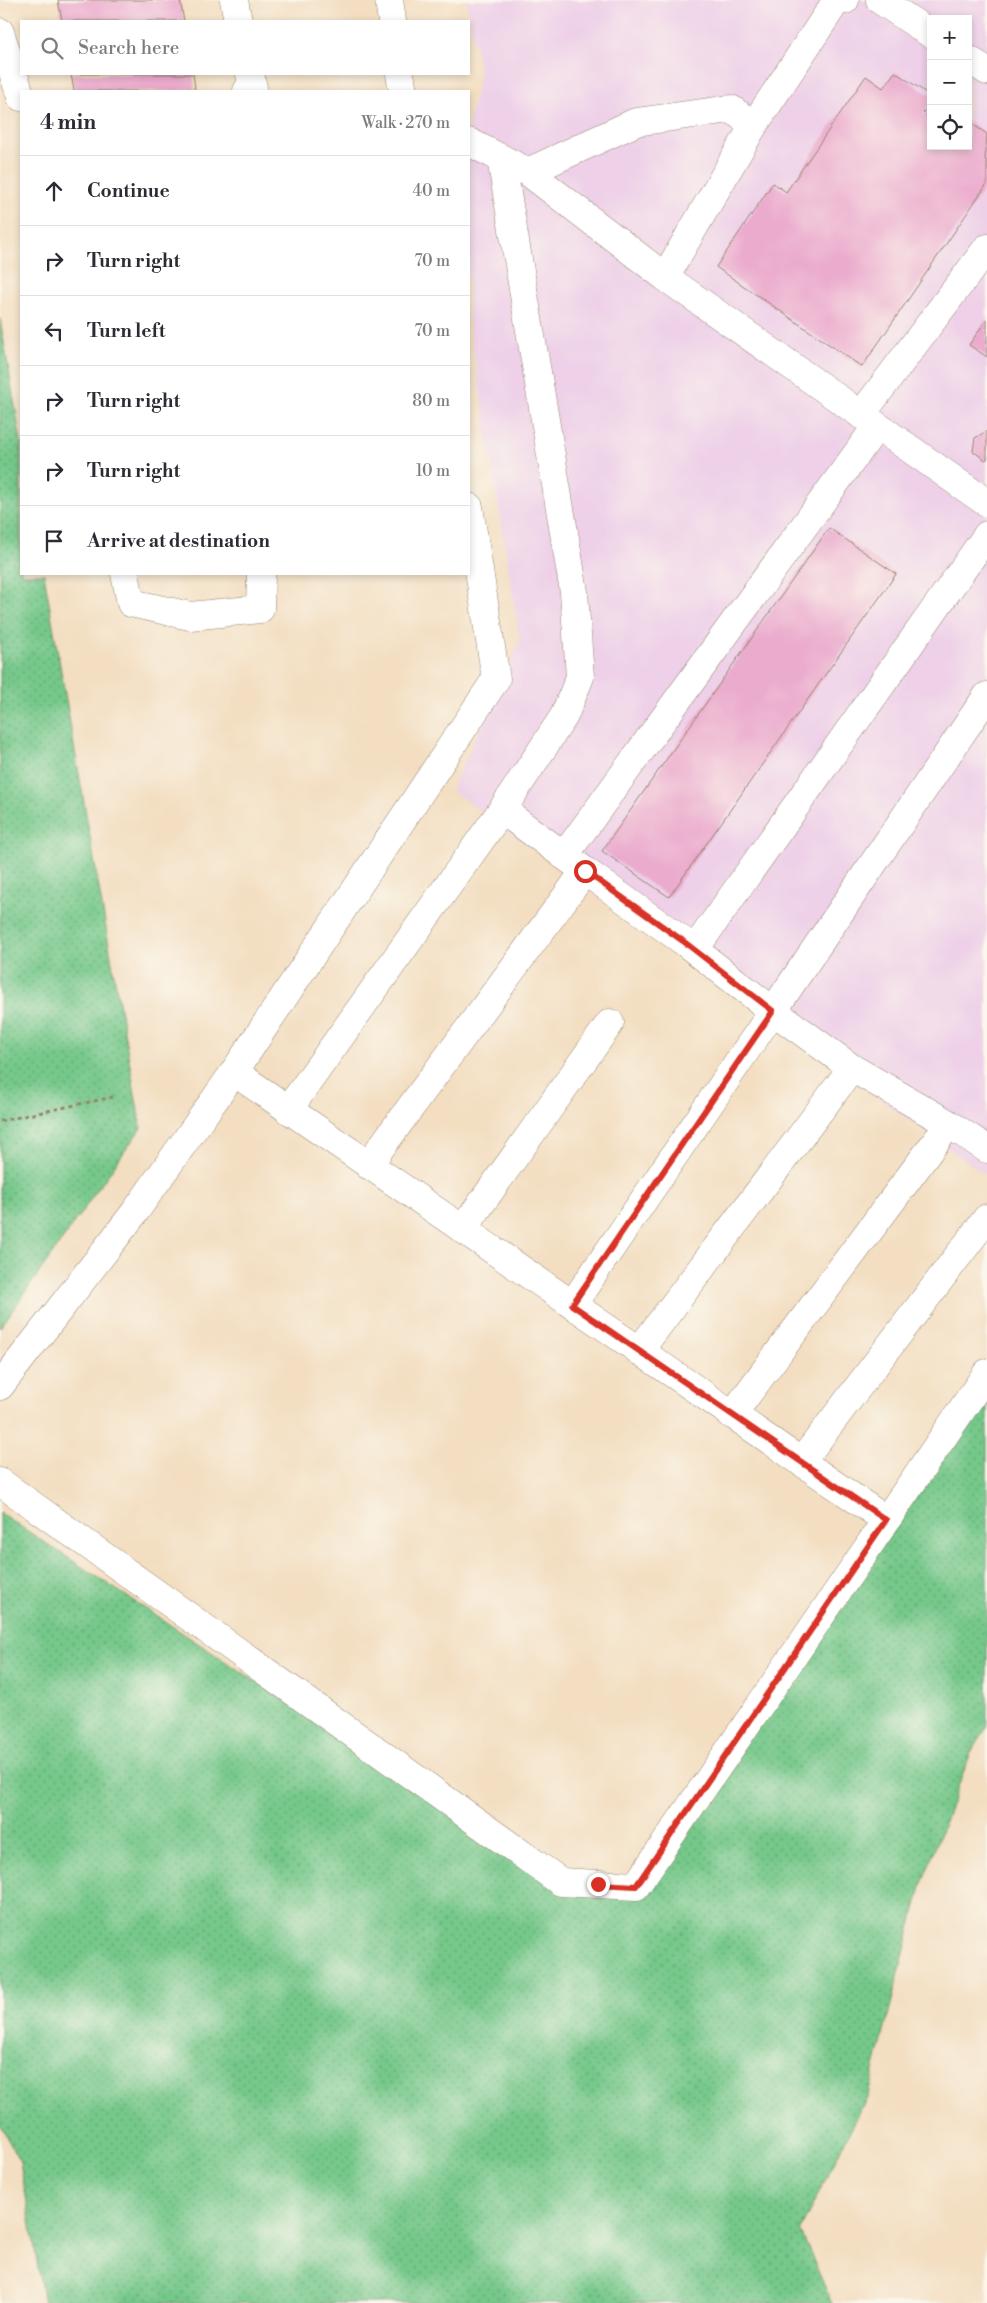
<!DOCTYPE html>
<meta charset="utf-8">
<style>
body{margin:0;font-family:"Libre Bodoni",serif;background:#f7f7f7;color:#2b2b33}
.controls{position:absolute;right:15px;top:15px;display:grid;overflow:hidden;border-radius:0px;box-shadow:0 2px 8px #0003}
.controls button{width:45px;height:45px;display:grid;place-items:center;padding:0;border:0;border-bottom:1px solid #e1e1e2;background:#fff;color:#2b2b33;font:25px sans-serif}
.stop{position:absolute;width:15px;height:15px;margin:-11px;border:4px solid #d93025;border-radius:50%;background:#fff}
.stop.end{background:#d93025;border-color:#fff;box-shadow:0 1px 5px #0008}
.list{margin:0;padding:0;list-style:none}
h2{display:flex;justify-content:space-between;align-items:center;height:65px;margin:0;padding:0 20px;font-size:21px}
h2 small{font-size:16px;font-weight:400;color:#7c7c81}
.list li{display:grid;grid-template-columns:32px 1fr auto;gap:15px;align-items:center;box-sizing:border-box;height:70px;padding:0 20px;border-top:1px solid #e1e1e2}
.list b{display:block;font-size:19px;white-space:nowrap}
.list em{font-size:16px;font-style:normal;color:#7c7c81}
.icon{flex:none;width:28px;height:28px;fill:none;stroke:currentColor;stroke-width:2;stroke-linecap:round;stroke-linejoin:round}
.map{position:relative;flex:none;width:987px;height:2303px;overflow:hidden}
.search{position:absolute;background:#fff;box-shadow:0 2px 8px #0003;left:20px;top:20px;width:450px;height:55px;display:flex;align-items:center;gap:12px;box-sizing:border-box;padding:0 18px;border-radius:0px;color:#7c7c81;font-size:19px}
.panel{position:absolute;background:#fff;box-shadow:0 2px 8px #0003;left:20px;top:90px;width:450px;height:485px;border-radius:0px}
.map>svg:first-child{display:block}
.built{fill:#eed0e8;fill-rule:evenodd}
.grass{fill:url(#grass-dots);stroke:#587954}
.building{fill:#ebabcd}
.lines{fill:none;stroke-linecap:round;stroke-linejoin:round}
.minor-casing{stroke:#978470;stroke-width:29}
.path{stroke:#978470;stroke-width:3;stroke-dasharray:4 4;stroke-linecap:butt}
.minor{stroke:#fff;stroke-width:28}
.route{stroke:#d93025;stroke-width:6}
</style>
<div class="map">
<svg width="987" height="2303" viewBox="0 0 987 2303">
<defs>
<pattern id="grass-dots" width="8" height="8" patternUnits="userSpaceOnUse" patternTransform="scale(1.25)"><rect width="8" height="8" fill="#75c88a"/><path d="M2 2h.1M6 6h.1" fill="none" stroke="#61a370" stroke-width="1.8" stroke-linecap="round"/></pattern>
</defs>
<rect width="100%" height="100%" fill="#fbf7ec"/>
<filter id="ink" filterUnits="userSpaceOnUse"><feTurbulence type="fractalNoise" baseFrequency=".02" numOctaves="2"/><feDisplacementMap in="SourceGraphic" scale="10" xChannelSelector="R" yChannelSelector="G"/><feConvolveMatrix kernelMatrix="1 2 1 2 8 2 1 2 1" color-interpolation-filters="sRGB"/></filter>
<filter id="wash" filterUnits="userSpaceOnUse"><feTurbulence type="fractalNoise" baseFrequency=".0096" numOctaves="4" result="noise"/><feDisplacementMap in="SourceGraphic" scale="20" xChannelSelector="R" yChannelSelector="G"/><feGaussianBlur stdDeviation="1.12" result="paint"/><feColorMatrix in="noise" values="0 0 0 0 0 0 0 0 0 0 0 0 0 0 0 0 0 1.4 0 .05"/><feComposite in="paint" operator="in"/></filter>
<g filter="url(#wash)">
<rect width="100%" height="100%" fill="#f3dec1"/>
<path class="built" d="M466,0H987V1176L451,790L520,641L469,321V121L480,74ZM931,19H968V146H931Z"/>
<path class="grass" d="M0,319L21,441V574H44L141,1128L0,1328Z
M987,1373V1727L971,1752L921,1886L868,2095L800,2230L832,2303H44L20,2162L0,2125V1513L561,1882L636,1886Z"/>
<g id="blocks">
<path class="building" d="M58,0H180L184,21H62Z
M895,72L931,96V102L923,113L931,119V146H968V121L987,134L985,160L987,161V184L862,367L716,267L773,183L786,192L866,76L883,88Z
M71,74H193L195,88L177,91H74Z
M987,319V357L969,345Z
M987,431V459L985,460L973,451L975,438Z
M829,528L896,574L669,897L602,851Z"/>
</g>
</g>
<g filter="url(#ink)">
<use href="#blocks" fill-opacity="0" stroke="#978470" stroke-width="1"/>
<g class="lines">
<defs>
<path id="minor" d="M234,0L238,21
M389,0L392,21
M845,0H837L754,125L665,277L987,503
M880,0L931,34
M0,32L21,97
M968,59L987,71
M400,74L403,91
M247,91L253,88L250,74
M469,142L528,172L636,122L731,109L754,125
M501,158L574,592L580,677L564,716L502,810
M528,172L665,277
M861,415L987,248
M125,574L131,603L190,616L260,609L261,574
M564,856L877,426
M585,871L683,941L773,1011L987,696
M695,949L987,535
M852,1068L949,1124
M234,1072L886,1520
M288,1110L502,810L585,871L368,1165
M463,1229L610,1023
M572,1305L773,1011L852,1068L639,1351
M0,1386L135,1212L234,1072L496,679L469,507
M732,1415L949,1124L987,1149
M801,1462L987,1218
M0,1482L561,1882L636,1886L987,1373"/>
</defs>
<use href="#minor" class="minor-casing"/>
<path class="path" d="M0,1121L113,1097"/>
<use href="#minor" class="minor"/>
</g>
</g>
<g class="lines" filter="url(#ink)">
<path class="route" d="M585,871L683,941L773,1011L572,1305L886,1520L636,1886L598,1884"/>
</g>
</svg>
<div class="controls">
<button>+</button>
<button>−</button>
<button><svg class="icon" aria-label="locate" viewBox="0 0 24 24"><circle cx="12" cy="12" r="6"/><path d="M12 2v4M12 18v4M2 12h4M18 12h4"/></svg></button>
</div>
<div class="stop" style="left:585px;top:871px"></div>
<div class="stop end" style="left:598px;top:1884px"></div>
<div class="search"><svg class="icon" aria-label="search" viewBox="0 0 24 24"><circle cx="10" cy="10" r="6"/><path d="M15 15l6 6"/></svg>Search here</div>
<section class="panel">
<h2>4 min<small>Walk · 270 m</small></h2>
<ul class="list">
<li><svg class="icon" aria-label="ahead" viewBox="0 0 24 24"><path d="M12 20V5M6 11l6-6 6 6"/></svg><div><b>Continue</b></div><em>40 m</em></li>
<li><svg class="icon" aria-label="right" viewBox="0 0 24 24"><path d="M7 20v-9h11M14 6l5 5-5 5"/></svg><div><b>Turn right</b></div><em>70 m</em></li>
<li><svg class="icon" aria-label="left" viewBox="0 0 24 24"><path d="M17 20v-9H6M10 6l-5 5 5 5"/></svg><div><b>Turn left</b></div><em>70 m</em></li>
<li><svg class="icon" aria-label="right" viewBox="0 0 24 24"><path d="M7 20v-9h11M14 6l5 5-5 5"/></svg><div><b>Turn right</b></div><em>80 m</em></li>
<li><svg class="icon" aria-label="right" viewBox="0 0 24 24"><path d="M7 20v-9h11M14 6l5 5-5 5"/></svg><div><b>Turn right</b></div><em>10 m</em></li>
<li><svg class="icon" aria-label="arrive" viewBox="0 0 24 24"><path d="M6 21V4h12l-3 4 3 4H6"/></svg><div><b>Arrive at destination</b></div></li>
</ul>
</section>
</div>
